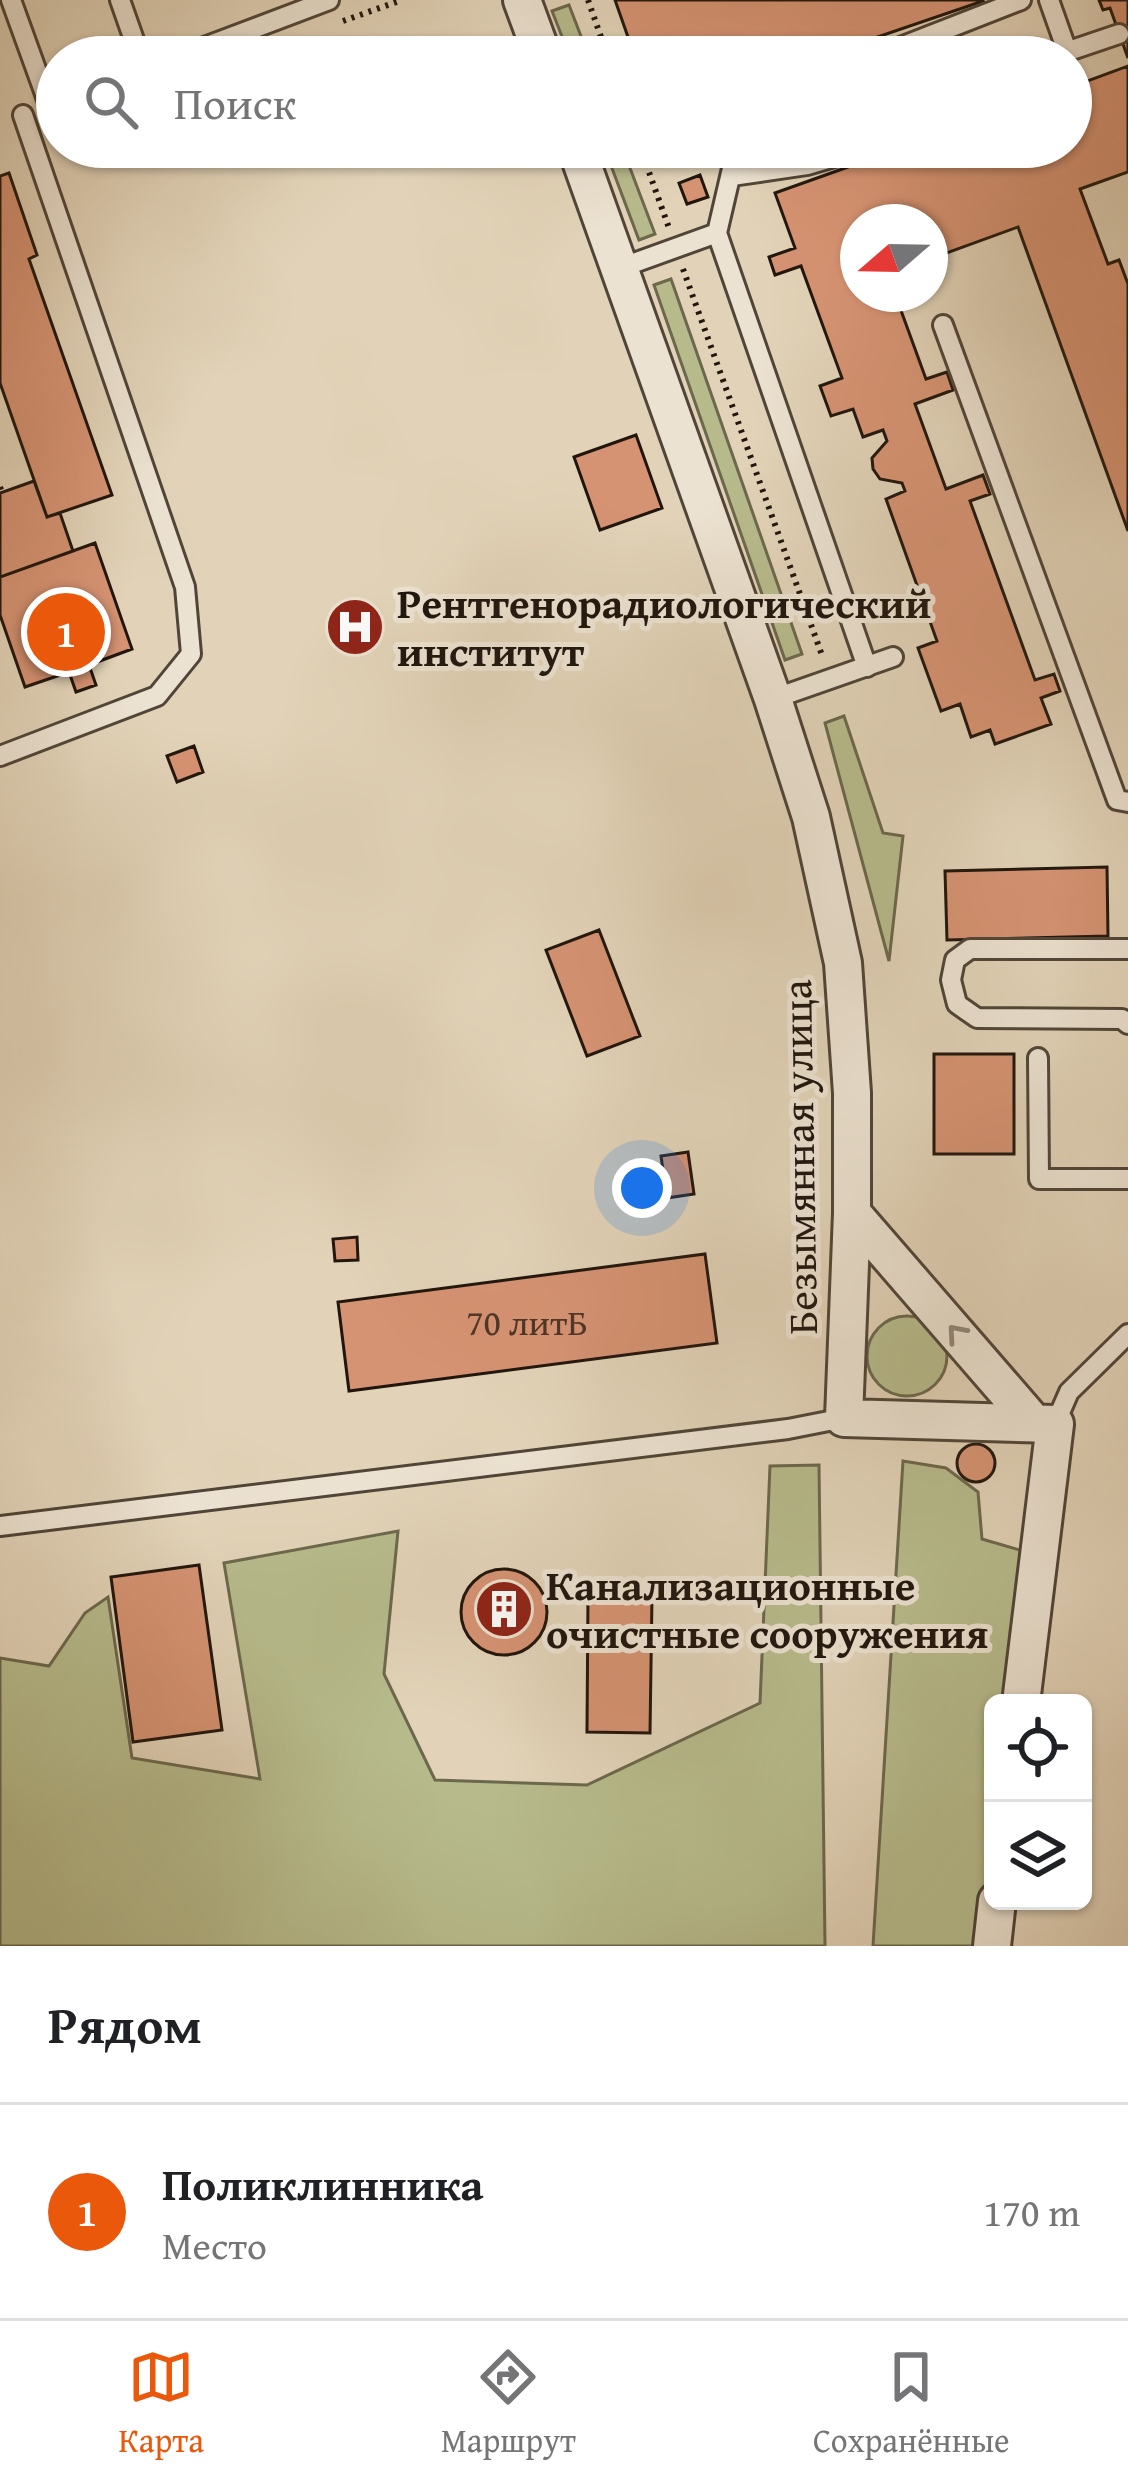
<!DOCTYPE html>
<html lang="ru">
<meta charset="utf-8">
<style>
body{margin:0;font-family:"Gentium Book Plus",serif;background:#f2f2f2;color:#202124}
.controls{position:absolute;right:36px;bottom:36px;display:grid;overflow:hidden;border-radius:18px;box-shadow:0 3px 9px #0004}
.controls button{width:108px;height:108px;display:grid;place-items:center;padding:0;border:0;border-bottom:3px solid #e0e0e0;background:#fff;color:#202124;font:60px sans-serif}
.compass{position:absolute;left:840px;top:204px;width:108px;height:108px;border-radius:50%;background:#fff;box-shadow:0 3px 9px #0004;rotate:250deg}
.you{position:absolute;left:642px;top:1188px;width:42px;height:42px;margin:-30px;border:9px solid #fff;border-radius:50%;background:#1a73e8;box-shadow:0 0 0 18px #1a73e833}
.badge{display:grid;place-items:center;width:78px;height:78px;border-radius:50%;background:#ea580c;color:#fff;font-size:39px;font-weight:700}
.pin{position:absolute;translate:-50% -50%;border:6px solid #fff;box-shadow:0 3px 12px #0006}
.list{margin:0;padding:0;list-style:none}
h2{display:flex;justify-content:space-between;align-items:center;height:156px;margin:0;padding:0 48px;font-size:51px}
h2 small{font-size:39px;font-weight:400;color:#757577}
.list li{display:grid;grid-template-columns:78px 1fr auto;gap:36px;align-items:center;box-sizing:border-box;height:216px;padding:0 48px;border-top:3px solid #e0e0e0}
.list b{display:block;font-size:45px;white-space:nowrap}
.list p{margin:0;font-size:39px;white-space:nowrap;color:#757577}
.list em{font-size:39px;font-style:normal;color:#757577}
.icon{flex:none;width:66px;height:66px;fill:none;stroke:currentColor;stroke-width:2;stroke-linecap:round;stroke-linejoin:round}
.map{position:relative;flex:none;width:1128px;height:1946px;overflow:hidden}
.search{position:absolute;background:#fff;box-shadow:0 3px 9px #0004;left:36px;right:36px;top:36px;height:132px;display:flex;align-items:center;gap:30px;box-sizing:border-box;padding:0 42px;border-radius:66px;color:#757577;font-size:45px}
.sheet{height:372px;background:#fff}
nav{display:flex;justify-content:space-around;align-items:center;box-sizing:border-box;height:168px;border-top:3px solid #e0e0e0;background:#fff;font-size:33px;color:#757577}
nav a{display:grid;justify-items:center;gap:6px}
nav .on{color:#ea580c}
.map>svg:first-child{display:block}
.green{fill:#b7bb8c;stroke:#6c684d;stroke-width:3}
.building{fill:#d69373;stroke:#20160e;stroke-width:3}
.lines{fill:none;stroke-linecap:round;stroke-linejoin:round}
.lane-casing{stroke:#504538;stroke-width:24}
.street-casing{stroke:#504538;stroke-width:42}
.path{stroke:#20160e;stroke-width:6;stroke-dasharray:3 6;stroke-linecap:butt}
.lane{stroke:#ece2d1;stroke-width:18}
.street{stroke:#ece2d1;stroke-width:36}
.oneway{stroke:#908679}
.labels{text-anchor:middle;stroke-width:10;stroke-linejoin:round;paint-order:stroke}
.number-label{font-size:36px;fill:#4e3527}
.poi-label{font-size:42px;font-weight:bold;fill:#20160e;stroke:#ece2d1;text-anchor:start}
.street-label{font-size:42px;fill:#20160e;stroke:#ece2d1}
</style>
<div class="map">
<svg width="1128" height="1946" viewBox="0 0 1128 1946">
<rect width="100%" height="100%" fill="#e2d3b8"/>
<filter id="stains"><feTurbulence type="fractalNoise" baseFrequency=".00167" numOctaves="4"/><feColorMatrix values="0 0 0 0 .2 0 0 0 0 .09 0 0 0 0 .02 0 0 0 .5 -.17"/></filter>
<radialGradient id="worn" r=".72"><stop offset=".6" stop-color="#630" stop-opacity="0"/><stop offset="1" stop-color="#630" stop-opacity=".3"/></radialGradient>
<path class="green" d="M569,5L589,57H570L552,11Z
M604,147H622L655,234L639,240Z
M671,279L802,654L785,660L654,285Z
M844,716L883,833L903,836L889,961L825,723Z
M867 1356a40 40 0 1 1 80 0a40 40 0 1 1-80 0Z
M903,1461L946,1468L978,1492L982,1539L1040,1556L1016,1703H993V1844L976,1946H873Z
M819,1465L825,1946H0V1658L49,1666L85,1613L108,1597L132,1758L260,1779L224,1563L398,1531L384,1674L435,1780L587,1785L760,1703L770,1466Z"/>
<path class="building" d="M615,0H982L983,1L819,57H635Z
M1099,0H1128V58L1110,8L1103,10Z
M1128,66V172L1080,189L1108,264L1119,260L1128,284V531L1018,227L930,259V222H858V294H895L926,379L947,372L953,390L915,404L946,489L983,475L990,494L970,501L1035,680L1054,674L1060,691L1041,698L1051,724L995,744L990,730L971,737L960,704L941,711L918,648L937,641L886,499L905,491L902,483L880,479L873,469L872,458L887,441L883,430L863,437L853,409L831,416L820,386L842,378L801,266L775,275L769,257L795,248L775,193L862,162L857,147H1071V87Z
M663,147H708L669,161Z
M9,173L37,255L29,259L112,495L47,517L0,383V176Z
M700,175L708,197L687,204L679,183Z
M636,435L662,508L600,530L574,457Z
M34,481L47,517L60,513L73,551L0,577V493Z
M95,543L132,649L89,665L96,685L76,692L69,672L25,687L0,615V577Z
M194,746L203,772L177,782L167,756Z
M1107,867L1108,936L947,940L945,871Z
M599,930L640,1036L587,1056L546,950Z
M934,1054H1014V1154H934Z
M688,1152L694,1194L667,1198L661,1156Z
M357,1237L358,1260L335,1261L333,1239Z
M705,1254L717,1343L349,1391L338,1302Z
M957 1463a19 19 0 1 1 38 0a19 19 0 1 1-38 0Z
M199,1565L222,1730L133,1742L111,1577Z
M461 1612a43 43 0 1 1 86 0a43 43 0 1 1-86 0Z
M588,1596H652L650,1733L587,1732Z"/>
<g class="lines">
<defs>
<path id="lane" d="M11,0L49,105
M120,0L140,57
M1049,0L1067,51
M178,57L329,0
M875,57L1021,0
M1051,57L1119,34
M732,176L807,165L858,150
M717,233L867,667
M620,268L717,233L737,147
M943,325L1117,800L1128,802
M773,699L893,657
M0,756L157,696L191,654L185,587L23,115
M1128,949H970L955,960L951,980L957,1004L977,1018L1122,1019L1128,1024
M1038,1058L1039,1179H1128
M1055,1424L1069,1392L1128,1334
M0,1526L788,1429L844,1418"/>
<path id="street" d="M522,0L543,57
M576,147L773,699L811,817L843,963L852,1093V1213L844,1418L1055,1424L1021,1703
M852,1213L1033,1422
M992,1946L997,1901"/>
</defs>
<use href="#lane" class="lane-casing"/>
<use href="#street" class="street-casing"/>
<path class="path" d="M588,0L608,57
M343,21L402,0
M640,147L669,228
M683,269L823,658
M0,487L2,492"/>
<use href="#lane" class="lane"/>
<use href="#street" class="street"/>
</g>
<defs><path id="oneway-chevron" d="M-2-3.5L2.5 0L-2 3.5" fill="none" stroke-width="1.6" stroke-linecap="round" stroke-linejoin="round" transform="scale(3)"/></defs>
<use class="oneway" href="#oneway-chevron" transform="translate(956 1333) rotate(-131)"/>
<defs>
<symbol id="hospital-disc" viewBox="-11 -11 22 22"><circle r="9.5" fill="#8f2418" stroke="#ece2d1"/><path d="M-5-5h3v3.5h4V-5h3V5h-3V1.5h-4V5h-3Z" fill="#fff"/></symbol>
<symbol id="building-disc" viewBox="-11 -11 22 22"><circle r="9.5" fill="#8f2418" stroke="#ece2d1"/><path d="M-4-6H4V6H1V3H-1V6H-4ZM-2.5-4.3h1.7v1.8h-1.7ZM.8-4.3h1.7v1.8H.8ZM-2.5-1h1.7V.8h-1.7ZM.8-1h1.7V.8H.8Z" fill="#fff"/></symbol>
</defs>
<g fill-rule="evenodd">
<use href="#hospital-disc" x="322" y="594" width="66" height="66"/>
<use href="#building-disc" x="471" y="1576" width="66" height="66"/>
</g>
<g class="labels">
<g class="number-label">
<text x="527" y="1335">70 литБ</text>
</g>
<g class="poi-label">
<text x="397" y="618">Рентгенорадиологический<tspan x="397" dy="48">институт</tspan></text>
<text x="546" y="1600">Канализационные<tspan x="546" dy="48">очистные сооружения</tspan></text>
</g>
<g class="street-label">
<text transform="translate(799 1157) rotate(-91)" y="15">Безымянная улица</text>
</g>
</g>
<rect width="100%" height="100%" filter="url(#stains)"/>
<rect width="100%" height="100%" fill="url(#worn)"/>
</svg>
<div class="controls">
<button><svg class="icon" aria-label="locate" viewBox="0 0 24 24"><circle cx="12" cy="12" r="6"/><path d="M12 2v4M12 18v4M2 12h4M18 12h4"/></svg></button>
<button><svg class="icon" aria-label="layers" viewBox="0 0 24 24"><path d="M12 4l9 5-9 5-9-5zM3 14l9 5 9-5"/></svg></button>
</div>
<svg class="compass" viewBox="-18 -18 36 36"><path d="M0-13l5 13h-10z" fill="#e53935"/><path d="M0 13l5-13h-10z" fill="#757577"/></svg>
<div class="you"></div>
<div class="pin badge" style="left:66px;top:632px">1</div>
<div class="search"><svg class="icon" aria-label="search" viewBox="0 0 24 24"><circle cx="10" cy="10" r="6"/><path d="M15 15l6 6"/></svg>Поиск</div>
</div>
<section class="sheet">
<h2>Рядом<small></small></h2>
<ul class="list">
<li><span class="badge">1</span><div><b>Поликлинника</b><p>Место</p></div><em>170 m</em></li>
</ul>
</section>
<nav>
<a class="on"><svg class="icon" aria-label="map" viewBox="0 0 24 24"><path d="M3 6l6-2 6 2 6-2v14l-6 2-6-2-6 2zM9 4v14M15 6v14"/></svg>Карта</a>
<a><svg class="icon" aria-label="directions" viewBox="0 0 24 24"><path d="M12 3l9 9-9 9-9-9zM9 14v-3h6M13 9l2 2-2 2"/></svg>Маршрут</a>
<a><svg class="icon" aria-label="saved" viewBox="0 0 24 24"><path d="M7 4h10v16l-5-4-5 4z"/></svg>Сохранённые</a>
</nav>
